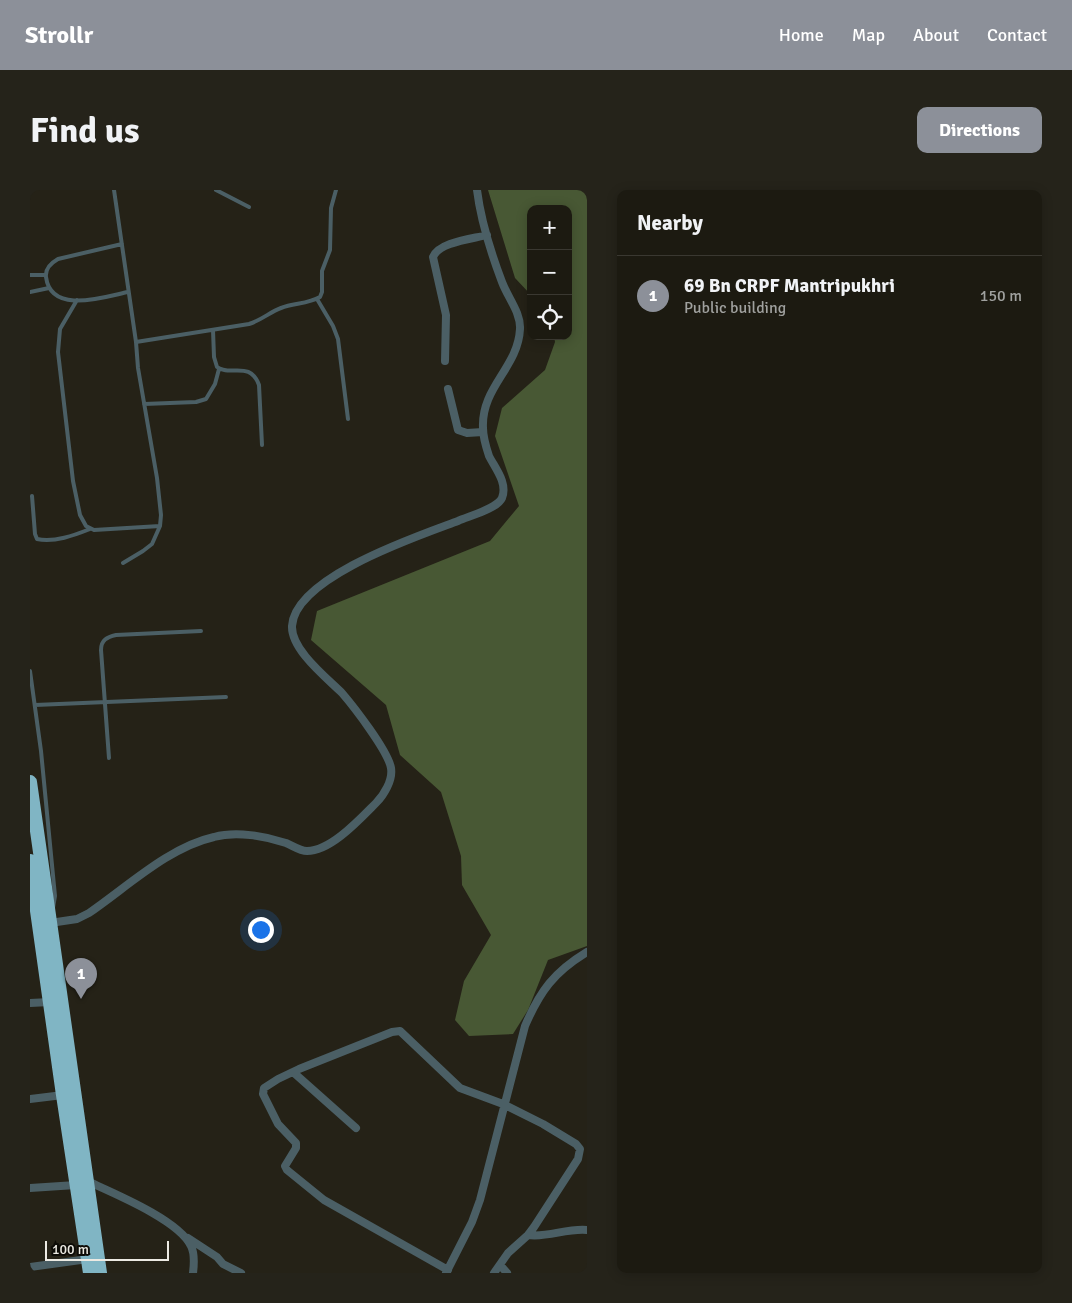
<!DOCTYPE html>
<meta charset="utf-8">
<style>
body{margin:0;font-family:Signika,sans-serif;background:#25231a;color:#f1f3f6}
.controls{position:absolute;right:15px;top:15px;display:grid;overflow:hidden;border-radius:10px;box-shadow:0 2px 12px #0003}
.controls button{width:45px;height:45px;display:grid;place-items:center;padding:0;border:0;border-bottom:1px solid #3a3831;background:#1c1a11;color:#f1f3f6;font:25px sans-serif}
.scale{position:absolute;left:15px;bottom:12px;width:124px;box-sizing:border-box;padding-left:5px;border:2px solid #eceae3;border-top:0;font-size:14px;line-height:18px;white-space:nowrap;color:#eceae3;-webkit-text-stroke:4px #0d0c07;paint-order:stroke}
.you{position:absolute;left:230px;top:739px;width:18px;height:18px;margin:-12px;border:4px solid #fff;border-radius:50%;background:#1a73e8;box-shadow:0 0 0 8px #1a73e833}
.badge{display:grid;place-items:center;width:32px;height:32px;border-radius:50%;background:#8c9099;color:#fff;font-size:16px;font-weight:700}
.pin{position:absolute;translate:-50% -41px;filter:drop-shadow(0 1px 2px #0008)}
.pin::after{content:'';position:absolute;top:26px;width:18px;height:15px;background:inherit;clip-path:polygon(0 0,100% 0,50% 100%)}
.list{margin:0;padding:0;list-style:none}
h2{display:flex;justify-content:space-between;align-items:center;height:65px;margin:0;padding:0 20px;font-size:21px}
h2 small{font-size:16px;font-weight:400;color:#a0a19f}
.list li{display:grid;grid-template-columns:32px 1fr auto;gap:15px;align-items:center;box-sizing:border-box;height:80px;padding:0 20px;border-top:1px solid #3a3831}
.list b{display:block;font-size:19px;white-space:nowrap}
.list p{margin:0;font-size:16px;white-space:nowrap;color:#a0a19f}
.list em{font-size:16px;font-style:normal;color:#a0a19f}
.icon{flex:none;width:28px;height:28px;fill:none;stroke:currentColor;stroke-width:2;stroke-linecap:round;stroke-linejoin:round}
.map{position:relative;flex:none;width:557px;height:1083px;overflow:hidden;border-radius:10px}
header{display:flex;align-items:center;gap:30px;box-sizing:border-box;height:70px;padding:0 25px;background:#8c9099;color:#fff}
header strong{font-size:24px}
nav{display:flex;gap:28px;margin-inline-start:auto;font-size:18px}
.intro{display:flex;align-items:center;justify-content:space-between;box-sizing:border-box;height:120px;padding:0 30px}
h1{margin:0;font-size:35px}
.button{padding:12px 22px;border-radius:10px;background:#8c9099;color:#fff;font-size:18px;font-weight:700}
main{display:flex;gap:30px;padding:0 30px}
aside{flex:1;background:#1c1a11;border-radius:10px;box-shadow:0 2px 12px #0003}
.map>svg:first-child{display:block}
.forest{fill:#485834}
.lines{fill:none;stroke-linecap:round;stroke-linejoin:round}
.lane{stroke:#4b5f65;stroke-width:4}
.street{stroke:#4b5f65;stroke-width:8}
.highway{stroke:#80b5c4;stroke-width:14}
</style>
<header>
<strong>Strollr</strong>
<nav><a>Home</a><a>Map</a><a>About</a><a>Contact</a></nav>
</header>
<div class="intro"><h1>Find us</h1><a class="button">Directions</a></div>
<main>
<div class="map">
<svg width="557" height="1083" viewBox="0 0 557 1083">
<rect width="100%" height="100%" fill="#252217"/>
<path class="forest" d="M458,0H557V756L518,770L498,820L483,844L439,846L425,830L434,791L461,745L432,695L431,666L411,602L370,565L356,515L281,450L287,421L460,351L489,316L465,246L472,218L515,180L525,152L524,146H538V19H501V105L485,88Z"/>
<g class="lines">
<path class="lane" d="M84,0L106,152L108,178L127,288L131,325L130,336L122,354L113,361L93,373
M186,0L219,17
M92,54L28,69C21,73 15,79 16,87C21,125 74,107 98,102
M0,85H16
M0,102L19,98
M287,109L303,136L308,149L318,229
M47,110L30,139L28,162L43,291L50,325L56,336L64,340L130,336
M183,140L184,167L187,177C200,187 220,170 229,195L232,255
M106,152L219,134C232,130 240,122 251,118C264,113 278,114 290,107L292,102V81L300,60L301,18L306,0
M114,214L166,212L176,209L185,194L189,179
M2,306L5,344L7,349C24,353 45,345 60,339
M0,481L11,561L25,706L23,718
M5,515L196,507
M79,568L71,460C71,450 77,447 86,445L171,441"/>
<path class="street" d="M415,171L416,125L403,67C409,52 442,49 457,45
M418,199L428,240L437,243L453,242
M20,733L47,729L59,723C97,697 139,657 184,647C206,641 235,646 256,653C263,656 270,661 277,661C301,661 330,629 346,613C354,605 363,590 361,578C358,561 324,517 312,503C297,488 261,460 262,436C265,387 388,346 428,331C439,326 467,319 472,308C478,293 465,278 459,266C456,257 453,247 453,238C451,197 488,178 490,139C491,123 478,108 472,92C461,63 451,32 447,0
M0,813L20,812
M263,882L326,938
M0,909L33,905
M57,991C83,1003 149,1030 161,1056C165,1064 164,1075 163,1083
M0,998L46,995
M498,1045C517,1048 537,1038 557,1040
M158,1048L187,1067L193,1074L211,1083
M470,1075L477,1083
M0,1077L58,1069
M418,1080L294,1010L257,980L255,976L266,958V953L248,934L233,904L234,898L248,889L269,879L362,842L370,841L430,898L473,914L513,934L546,954L550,959L548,969L504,1037L498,1045L478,1063L464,1083
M416,1083L442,1032L450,1010L495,836C510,801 524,782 557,762"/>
<path class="highway" d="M0,592L70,1083
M0,671L33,905L60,1083"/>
</g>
</svg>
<div class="controls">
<button>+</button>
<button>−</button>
<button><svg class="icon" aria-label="locate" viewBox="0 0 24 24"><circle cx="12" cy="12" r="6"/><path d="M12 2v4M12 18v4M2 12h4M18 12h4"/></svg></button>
</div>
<div class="scale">100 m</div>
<div class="you"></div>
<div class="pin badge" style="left:51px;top:809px">1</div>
</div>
<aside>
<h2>Nearby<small></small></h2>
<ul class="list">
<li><span class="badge">1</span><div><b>69 Bn CRPF Mantripukhri</b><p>Public building</p></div><em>150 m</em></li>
</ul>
</aside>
</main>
